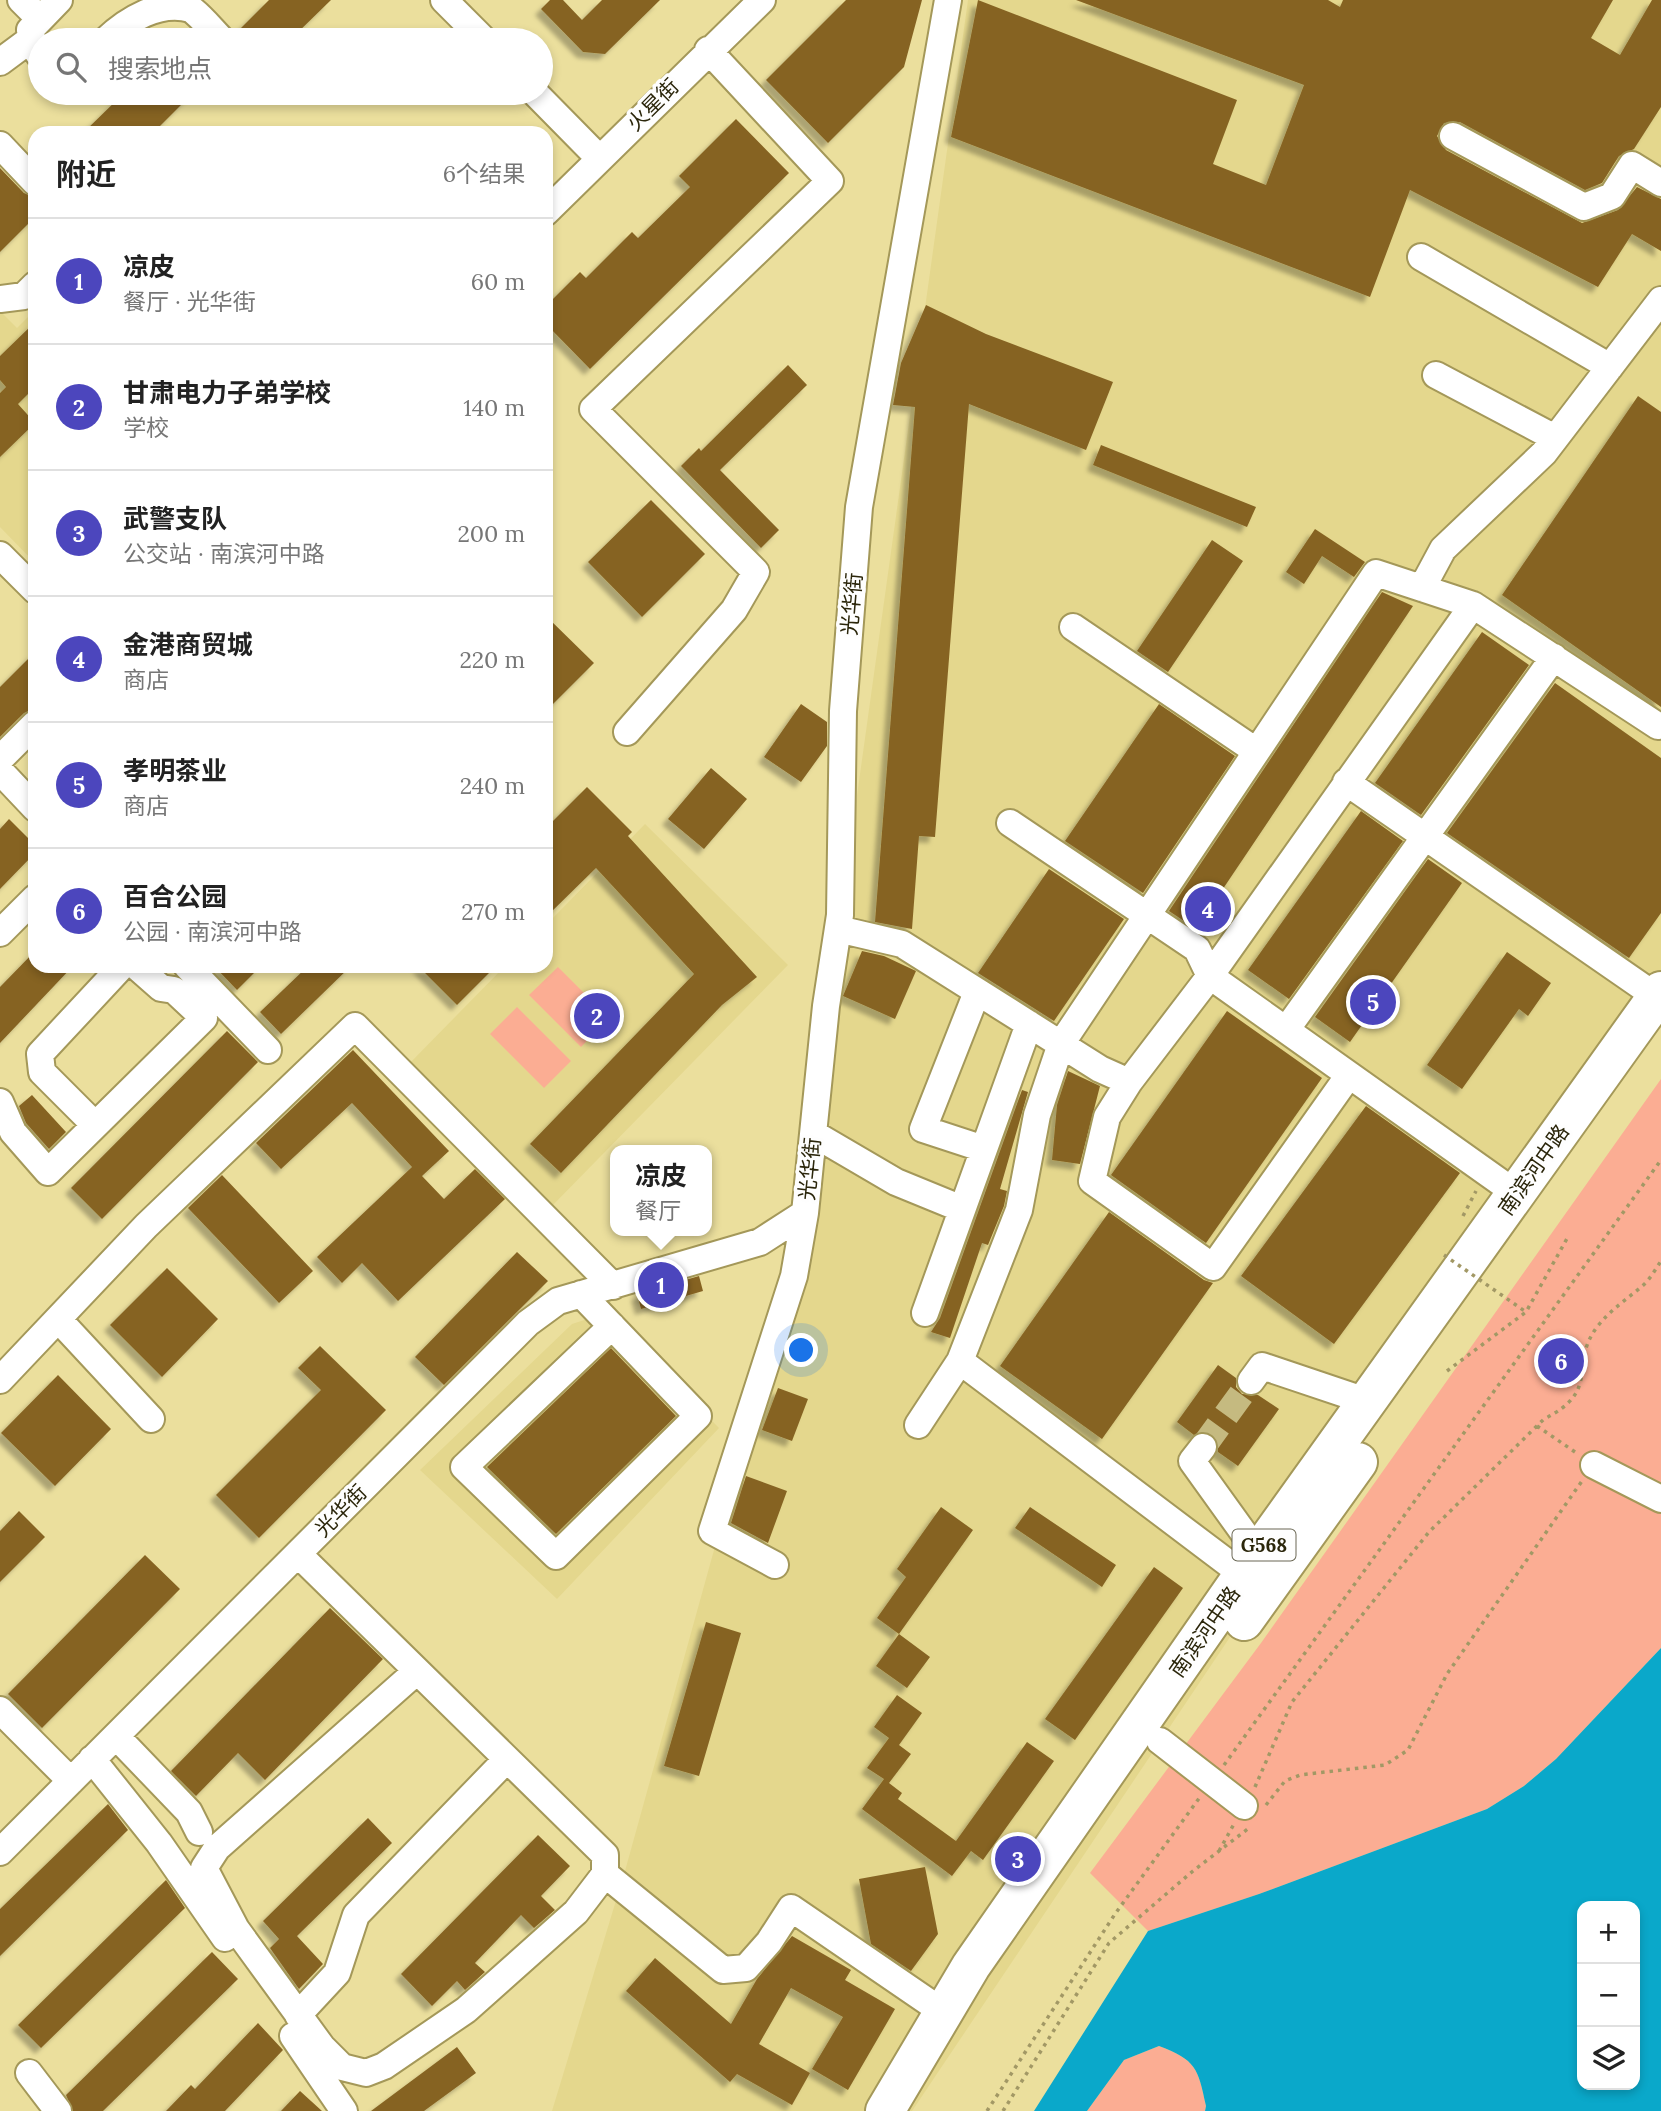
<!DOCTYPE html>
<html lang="zh">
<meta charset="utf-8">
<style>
body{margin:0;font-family:Lora,"Noto Sans SC",serif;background:#f6f6f6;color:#222}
.controls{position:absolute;right:21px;bottom:21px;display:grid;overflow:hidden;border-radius:14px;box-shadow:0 4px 10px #0003}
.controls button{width:63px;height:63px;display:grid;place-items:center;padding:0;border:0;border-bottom:2px solid #e0e0e0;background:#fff;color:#222;font:35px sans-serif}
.you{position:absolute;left:802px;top:1351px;width:24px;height:24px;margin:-18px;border:5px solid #fff;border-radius:50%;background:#1a73e8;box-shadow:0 0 0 10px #1a73e833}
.badge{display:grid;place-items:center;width:46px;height:46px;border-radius:50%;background:#4c46bd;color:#fff;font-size:23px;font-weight:700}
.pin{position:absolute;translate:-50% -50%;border:4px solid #fff;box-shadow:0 2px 7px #0006}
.popup{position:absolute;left:610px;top:1145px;width:102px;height:91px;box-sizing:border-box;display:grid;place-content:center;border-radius:14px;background:#fff;filter:drop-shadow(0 2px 5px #0005);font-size:23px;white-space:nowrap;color:#767676}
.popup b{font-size:26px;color:#222}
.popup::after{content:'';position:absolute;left:50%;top:100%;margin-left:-14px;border:14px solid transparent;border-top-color:#fff}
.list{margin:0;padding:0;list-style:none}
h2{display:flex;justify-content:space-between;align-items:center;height:91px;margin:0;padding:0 28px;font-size:30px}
h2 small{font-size:23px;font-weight:400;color:#767676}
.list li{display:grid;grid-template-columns:46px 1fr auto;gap:21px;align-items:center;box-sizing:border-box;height:126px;padding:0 28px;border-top:2px solid #e0e0e0}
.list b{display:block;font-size:26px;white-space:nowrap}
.list p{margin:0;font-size:23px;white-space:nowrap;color:#767676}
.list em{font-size:23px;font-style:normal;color:#767676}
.icon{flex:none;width:38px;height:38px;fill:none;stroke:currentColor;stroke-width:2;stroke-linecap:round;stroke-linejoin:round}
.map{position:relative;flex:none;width:1661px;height:2111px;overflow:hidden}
.search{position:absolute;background:#fff;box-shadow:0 4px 10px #0003;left:28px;top:28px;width:525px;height:77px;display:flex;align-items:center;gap:18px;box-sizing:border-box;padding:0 24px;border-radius:38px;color:#767676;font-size:26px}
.panel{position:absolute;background:#fff;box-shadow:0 4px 10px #0003;left:28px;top:126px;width:525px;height:847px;border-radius:21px}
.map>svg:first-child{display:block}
.built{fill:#e4d78d}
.green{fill:#fbad93}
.water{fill:#0aa8ca;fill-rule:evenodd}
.building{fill:#866424;filter:url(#shadow)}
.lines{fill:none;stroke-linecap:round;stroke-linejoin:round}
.minor-tunnel{stroke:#c5ba80;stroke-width:26;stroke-dasharray:26 13;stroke-linecap:butt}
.minor-casing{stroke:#a49859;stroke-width:30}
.highway-casing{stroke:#a49859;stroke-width:42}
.path{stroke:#a29865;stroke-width:3.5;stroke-dasharray:3.5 5;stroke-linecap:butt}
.minor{stroke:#fff;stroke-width:26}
.highway{stroke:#fff;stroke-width:38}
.path-bridge{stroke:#a29865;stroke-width:3.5;stroke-dasharray:3.5 5;stroke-linecap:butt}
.labels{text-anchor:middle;stroke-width:7;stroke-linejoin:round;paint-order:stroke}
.shield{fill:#fefefe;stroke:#6a6754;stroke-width:2}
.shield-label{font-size:19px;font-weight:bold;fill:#2b260b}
.street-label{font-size:21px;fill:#2b260b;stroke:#fefefe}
</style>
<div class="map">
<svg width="1661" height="2111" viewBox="0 0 1661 2111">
<defs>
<filter id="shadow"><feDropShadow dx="-6" dy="6" stdDeviation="2" flood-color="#0004"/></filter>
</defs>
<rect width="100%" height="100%" fill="#ebdf9d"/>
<path class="built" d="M968,0H1661V995L912,2111H552L625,1871L790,1276Z
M35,310V563L0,527V311L17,328Z
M645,824L788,965L551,1207L407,1066L505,966H546V925Z
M606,1313L719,1428L557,1599L420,1470L572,1324Z"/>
<path class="green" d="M558,967L609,1018L581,1047L529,995Z
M517,1007L571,1061L544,1088L490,1034Z
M1661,1079V1648L1556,1759L1524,1786L1487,1809L1259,1894L1148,1931L1090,1873L1261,1643Z
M1159,2046C1196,2060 1198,2068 1206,2106L1205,2111H1087L1124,2060Z"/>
<path class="water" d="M1661,1648V2111H1205L1206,2106C1198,2068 1196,2060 1159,2046L1124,2060L1087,2111H1034L1148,1931L1259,1894L1487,1809L1524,1786L1556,1759ZM1582,1906H1635V2085H1582Z"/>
<path class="building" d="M269,0H331L290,40H237L236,33Z
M550,0H563L582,20L602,0H660L605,54L583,52L541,9Z
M846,0H922L904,67L828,143L766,80Z
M978,0L1237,100L1213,164L1266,185L1304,85L1076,0H1328L1340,7L1343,0H1613L1591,38L1620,55L1652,0H1661V107L1634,149L1619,156L1602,183L1585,190L1460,122L1444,123L1437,136L1446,150L1582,223L1618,210L1637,187L1661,199V251L1632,234L1598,287L1410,190L1370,297L951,137Z
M124,93H193L153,133H83Z
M736,119L789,173L590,369L546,324V306L580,272L586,278L632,232L638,238L690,187L679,176Z
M0,168L24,193L35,197V217L0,252Z
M926,305L986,334L1113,382L1086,450L969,404L935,837L919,836L912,929L875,922L915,407L893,405L901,363Z
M35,322V387L18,404L35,423L0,457V393L6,387L0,380V356Z
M788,365L807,385L720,470L779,530L761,548L681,466L699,448L701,451Z
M1638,396L1661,412V707L1502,595Z
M1101,445L1256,507L1247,527L1093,465Z
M651,500L705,554L642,617L588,562Z
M1315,529L1365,562L1354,577L1322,556L1304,584L1286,572Z
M1212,540L1243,561L1168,672L1137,651Z
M1382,592L1413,606L1196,929L1169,911Z
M546,616L594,663L546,711Z
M1482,632L1529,665L1421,815L1375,783Z
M35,652V709L24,713L0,737V687Z
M1555,683L1661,758V913L1629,958L1447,833Z
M801,704L827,722V746L801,782L764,757Z
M1159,704L1235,756L1143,893L1065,841Z
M711,768L747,799L704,849L668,819Z
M587,787L632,832L628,836L757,977L722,1005L561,1173L530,1144L694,974L596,868L546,917V828Z
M1361,811L1403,841L1289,999L1248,970Z
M9,819L35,845V853L0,889V829Z
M1428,859L1462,883L1350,1042L1315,1017Z
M1049,869L1124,919L1054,1021L978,973Z
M35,951V966H73L0,1043V987Z
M862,951L884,956L916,971L895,1019L843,996Z
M1507,952L1551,983L1528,1016L1519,1009L1462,1089L1427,1065Z
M214,966H261L237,990Z
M308,966H351L281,1034L260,1012Z
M418,966H496L457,1005Z
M1227,1011L1322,1078L1206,1243L1111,1175Z
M227,1031L258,1062L102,1219L71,1188Z
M353,1050L449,1151L422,1176L444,1199L475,1169L505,1199L398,1301L362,1263L342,1283L317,1257L412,1167L352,1103L281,1169L256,1143Z
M1068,1071L1100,1086L1080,1164L1052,1160L1057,1105Z
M1022,1090L1028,1092L1000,1189L1007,1191L1004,1206L988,1245L982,1243L950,1338L931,1332L940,1318Z
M32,1095L66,1132L49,1149L26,1123L19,1106Z
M1366,1106L1460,1173L1334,1344L1241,1276Z
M222,1175L313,1271L279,1303L188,1208Z
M1109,1212L1204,1280L1213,1283L1102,1439L1000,1366Z
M517,1252L548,1281L444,1385L415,1357Z
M167,1268L218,1319L162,1377L110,1325Z
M699,1276L703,1291L641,1309L637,1294Z
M320,1346L386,1410L259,1538L216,1495L321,1390L298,1368Z
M611,1348L676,1416L556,1534L487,1467Z
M1218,1365L1236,1378V1387L1242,1394L1258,1395L1279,1409L1238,1466L1218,1452V1442L1212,1434L1205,1431L1194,1435L1177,1422Z
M58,1375L111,1429L55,1486L1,1433Z
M778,1388L808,1399L792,1441L762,1430Z
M746,1476L787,1491L768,1543L731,1523Z
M941,1507L973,1530L899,1634L877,1618L906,1577L897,1569Z
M1030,1507L1116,1565L1102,1587L1015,1528Z
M19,1511L45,1537L0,1582V1531Z
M145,1555L180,1589L42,1728L8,1694Z
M1154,1567L1183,1588L1075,1740L1045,1719Z
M330,1608L383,1659L265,1780L238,1753L196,1796L171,1771Z
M706,1622L741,1633L699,1776L664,1766Z
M899,1634L930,1657L907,1688L876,1666Z
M897,1695L922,1713L899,1745L911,1754L889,1783L902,1793L898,1799L956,1841L1027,1742L1054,1761L983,1860L971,1851L952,1876L862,1809L884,1779L867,1768L889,1738L874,1727Z
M108,1804L128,1830L0,1956V1909Z
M368,1818L392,1843L297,1936L323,1964L299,1989L270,1948L279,1939L263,1921Z
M538,1835L570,1866L541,1896L555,1910L534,1928L521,1915L475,1963L485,1972L465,1990L457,1981L432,2006L401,1974Z
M925,1867L938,1934L911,1971L871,1944L859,1879Z
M166,1880L185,1908L41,2048L18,2025Z
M792,1936L851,1970L845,1980L895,2009L848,2090L812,2069L843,2017L791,1988L759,2044L810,2073L792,2105L737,2074L730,2082L626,1991L655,1958L731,2024L757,1979Z
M212,1952L238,1979L103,2111H73L66,2095Z
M258,2023L283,2050L225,2111H166L191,2085L195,2089Z
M457,2047L476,2073L424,2111H371Z
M300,2091L322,2111H281Z"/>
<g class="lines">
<path class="minor-tunnel" d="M1203,1447L1251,1381"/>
<defs>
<path id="minor" d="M21,0L40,19
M444,0L484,40
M106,40C127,20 159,0 191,9C202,17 212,30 222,40
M40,56L34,47L30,30L59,0
M0,62L31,39
M535,93L599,158
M1453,136L1584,207L1612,196L1632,165L1661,183
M0,145L35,182
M546,212L762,0
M1421,257L1610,367
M0,299L24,296L35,285
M1436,375L1555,438
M0,555L35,590
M1422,588L1443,549L1544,453L1661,300
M1073,627L1256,751
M627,732L734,610L756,572L593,409L830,181L708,50
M0,759L35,724
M0,771L35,808
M1346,782L1657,997
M1010,823L1197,949L1210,976L1517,1194
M838,929L902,944L1100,1069L1129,1082
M0,933L35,898
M187,966L268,1050
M977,992L923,1129L984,1149
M1286,1030L1554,657
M1349,1075L1213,1267L1092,1181L1107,1117L1129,1082L1210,976L1473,605L1658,726
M0,1102L13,1132L48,1172L204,1018L174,990L161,988L136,966
M95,1125L42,1072L40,1054L122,966
M814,1134L896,1182L962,1209
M581,1294L698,1416L556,1556L464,1467L612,1326
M925,1313L1029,1024
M58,1319L151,1419
M0,1380L146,1226L355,1026L613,1286
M1251,1381L1262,1366L1369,1402
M918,1425L960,1361
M1203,1447L1192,1461L1266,1564
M1594,1465L1661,1499
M298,1554L605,1855V1874L576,1912L466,2010L384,2066L366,2073L342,2067L322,2047L236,1929L204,1868L217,1848L417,1671
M775,1565L712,1531L794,1276L805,1213L826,1006L840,915L843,711L859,507L948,0
M1245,1576L960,1361L1019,1210L1037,1115L1061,1044L1376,573L1473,605
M0,1710L71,1781
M116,1736L189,1812L199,1832
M1160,1741L1244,1806
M92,1759L159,1843L225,1938
M0,1852L528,1323L558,1301L760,1242L805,1213
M605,1874L723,1970L746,1968L769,1942L791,1908L943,2012
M298,2015L337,1973L356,1915L507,1759
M293,2036L344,2111
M29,2073L58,2111"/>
<path id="highway" d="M1244,1621L1358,1462
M885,2111L971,1966L1257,1555L1661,991"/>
</defs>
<use href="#minor" class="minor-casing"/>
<use href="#highway" class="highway-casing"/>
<path class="path" d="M1463,1216L1476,1191
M1447,1371L1526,1312L1569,1235
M1537,1426L1578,1454
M1224,1765L1661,1160
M1255,1787L1292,1702L1429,1532L1544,1419C1602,1390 1568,1366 1597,1327C1610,1310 1626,1300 1641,1287C1649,1281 1655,1270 1661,1261
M1266,1805L1285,1781L1300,1775L1385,1765L1408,1750L1447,1674L1582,1481
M1219,1851L1234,1824
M987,2111L1115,1914L1200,1797
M1003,2111L1109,1943L1193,1871L1249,1828"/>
<use href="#minor" class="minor"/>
<use href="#highway" class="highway"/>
<path class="path-bridge" d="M1444,1255L1526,1312"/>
</g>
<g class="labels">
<rect class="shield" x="1232.5" y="1529.5" width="63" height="31" rx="5"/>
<g class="shield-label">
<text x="1264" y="1552">G568</text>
</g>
<g class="street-label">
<text transform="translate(653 105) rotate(-45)" y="7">火星街</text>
<text transform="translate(852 604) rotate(-85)" y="7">光华街</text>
<text transform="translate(810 1169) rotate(-84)" y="7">光华街</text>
<text transform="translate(1534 1170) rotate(-55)" y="7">南滨河中路</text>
<text transform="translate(341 1511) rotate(-45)" y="7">光华街</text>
<text transform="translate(1205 1632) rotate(-55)" y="7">南滨河中路</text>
</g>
</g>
</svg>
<div class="controls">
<button>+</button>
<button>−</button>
<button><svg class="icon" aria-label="layers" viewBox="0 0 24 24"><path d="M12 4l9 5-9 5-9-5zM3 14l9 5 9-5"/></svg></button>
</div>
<div class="you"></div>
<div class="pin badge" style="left:661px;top:1285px">1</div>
<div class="popup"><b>凉皮</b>餐厅</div>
<div class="pin badge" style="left:597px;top:1016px">2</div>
<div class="pin badge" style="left:1018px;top:1859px">3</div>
<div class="pin badge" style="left:1208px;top:909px">4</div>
<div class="pin badge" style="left:1373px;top:1002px">5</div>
<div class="pin badge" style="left:1561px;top:1361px">6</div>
<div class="search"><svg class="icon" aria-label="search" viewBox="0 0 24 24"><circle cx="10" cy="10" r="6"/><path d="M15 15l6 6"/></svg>搜索地点</div>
<section class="panel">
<h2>附近<small>6个结果</small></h2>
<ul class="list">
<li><span class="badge">1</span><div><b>凉皮</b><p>餐厅 · 光华街</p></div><em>60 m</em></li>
<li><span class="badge">2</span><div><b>甘肃电力子弟学校</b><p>学校</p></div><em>140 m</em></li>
<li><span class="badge">3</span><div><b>武警支队</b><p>公交站 · 南滨河中路</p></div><em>200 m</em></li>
<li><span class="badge">4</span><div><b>金港商贸城</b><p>商店</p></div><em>220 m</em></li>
<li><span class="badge">5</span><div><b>孝明茶业</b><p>商店</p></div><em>240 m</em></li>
<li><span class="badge">6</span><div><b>百合公园</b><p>公园 · 南滨河中路</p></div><em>270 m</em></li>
</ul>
</section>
</div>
